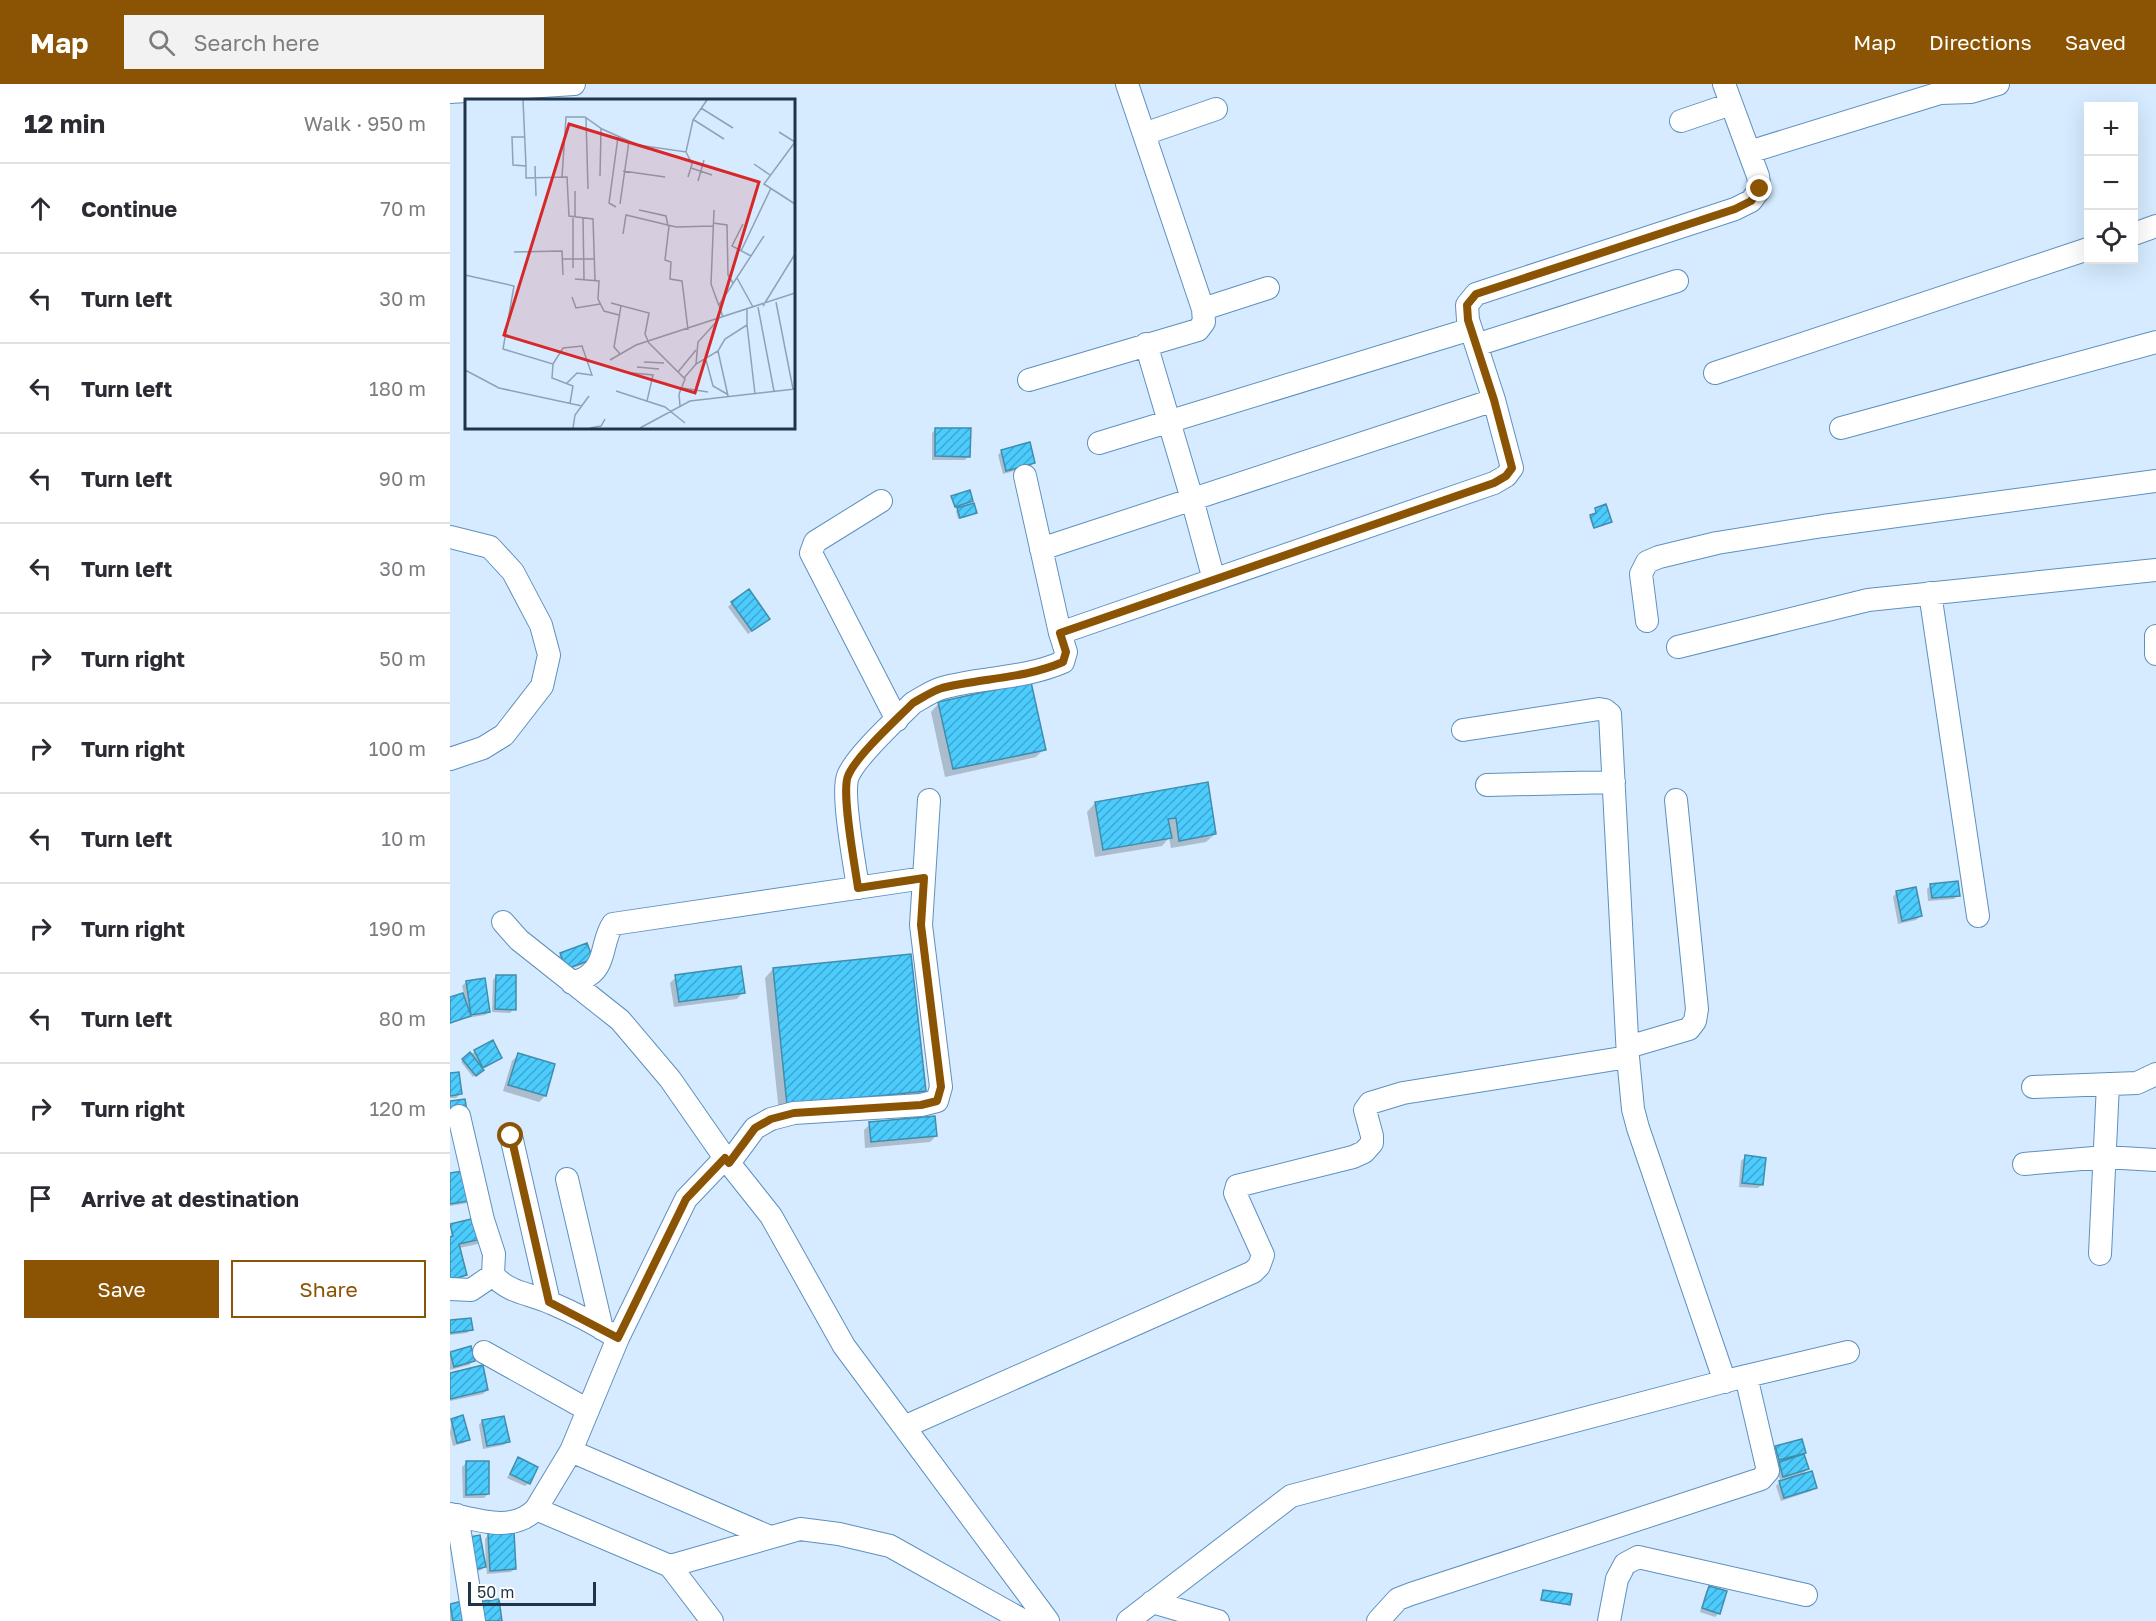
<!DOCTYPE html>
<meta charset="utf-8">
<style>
body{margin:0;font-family:"Golos Text",sans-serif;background:#f2f2f3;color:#2b2b33}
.controls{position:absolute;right:18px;top:18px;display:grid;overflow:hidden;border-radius:0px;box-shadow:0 6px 24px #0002}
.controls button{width:54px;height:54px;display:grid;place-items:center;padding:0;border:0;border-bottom:2px solid #e1e1e2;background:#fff;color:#2b2b33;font:30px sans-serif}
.scale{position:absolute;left:18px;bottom:15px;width:128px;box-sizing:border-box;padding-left:6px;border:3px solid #1f3448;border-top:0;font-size:16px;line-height:21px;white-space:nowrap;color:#1f3448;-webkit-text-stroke:4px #fff;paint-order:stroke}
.stop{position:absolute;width:18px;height:18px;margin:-14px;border:4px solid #8a5404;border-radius:50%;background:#fff}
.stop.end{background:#8a5404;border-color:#fff;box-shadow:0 2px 6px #0008}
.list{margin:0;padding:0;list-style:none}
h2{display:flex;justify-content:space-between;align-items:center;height:78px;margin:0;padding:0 24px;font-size:26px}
h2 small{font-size:20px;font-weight:400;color:#7c7c81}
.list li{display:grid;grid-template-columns:39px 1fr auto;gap:18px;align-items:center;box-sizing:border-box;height:90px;padding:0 24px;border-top:2px solid #e1e1e2}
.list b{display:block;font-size:22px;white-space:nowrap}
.list em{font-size:20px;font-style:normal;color:#7c7c81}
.actions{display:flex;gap:12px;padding:18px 24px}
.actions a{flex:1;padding:14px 0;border:2px solid #8a5404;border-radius:0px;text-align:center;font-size:21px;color:#8a5404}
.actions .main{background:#8a5404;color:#fff}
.icon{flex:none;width:33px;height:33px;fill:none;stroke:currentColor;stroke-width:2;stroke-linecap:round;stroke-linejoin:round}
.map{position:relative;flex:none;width:1706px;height:1537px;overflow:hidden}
header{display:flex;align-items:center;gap:36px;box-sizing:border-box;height:84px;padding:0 30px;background:#8a5404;color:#fff}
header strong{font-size:28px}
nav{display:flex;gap:33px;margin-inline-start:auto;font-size:21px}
.search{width:420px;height:54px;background:#f2f2f3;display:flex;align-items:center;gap:15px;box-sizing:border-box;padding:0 21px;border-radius:0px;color:#7c7c81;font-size:22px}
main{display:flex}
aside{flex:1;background:#fff}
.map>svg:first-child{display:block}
.shadow{fill:#0003}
.building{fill:url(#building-hatch);stroke:#408dac;stroke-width:1.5}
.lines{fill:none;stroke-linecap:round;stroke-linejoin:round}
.minor-casing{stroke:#5e90be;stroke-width:24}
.minor{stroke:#fff;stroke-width:22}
.route{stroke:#8a5404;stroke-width:8}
.inset-road{fill:none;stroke:#8da2b6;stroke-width:1.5}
.view{fill:#d62828;fill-opacity:0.15;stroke:#d62828;stroke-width:3}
.inset-edge{fill:none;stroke:#1f3448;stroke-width:3}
</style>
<header>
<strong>Map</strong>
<div class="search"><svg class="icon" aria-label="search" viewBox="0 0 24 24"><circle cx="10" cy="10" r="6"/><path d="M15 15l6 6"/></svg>Search here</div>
<nav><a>Map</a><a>Directions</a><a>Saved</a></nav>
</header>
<main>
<aside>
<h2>12 min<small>Walk · 950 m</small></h2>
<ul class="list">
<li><svg class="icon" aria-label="ahead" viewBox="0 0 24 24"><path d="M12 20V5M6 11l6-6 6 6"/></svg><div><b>Continue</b></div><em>70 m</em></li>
<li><svg class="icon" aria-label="left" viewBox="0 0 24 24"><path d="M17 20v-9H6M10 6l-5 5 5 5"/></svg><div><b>Turn left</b></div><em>30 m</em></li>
<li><svg class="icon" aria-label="left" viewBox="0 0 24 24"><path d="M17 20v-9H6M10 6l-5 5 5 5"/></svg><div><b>Turn left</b></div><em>180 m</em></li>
<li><svg class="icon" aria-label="left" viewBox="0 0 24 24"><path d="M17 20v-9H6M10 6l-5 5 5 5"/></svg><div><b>Turn left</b></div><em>90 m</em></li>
<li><svg class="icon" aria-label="left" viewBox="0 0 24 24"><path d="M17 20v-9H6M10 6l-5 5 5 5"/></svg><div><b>Turn left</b></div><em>30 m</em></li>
<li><svg class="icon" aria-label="right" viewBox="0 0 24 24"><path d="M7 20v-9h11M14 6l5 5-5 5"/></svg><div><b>Turn right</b></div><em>50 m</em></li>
<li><svg class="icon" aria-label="right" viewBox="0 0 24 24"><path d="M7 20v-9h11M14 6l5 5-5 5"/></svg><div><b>Turn right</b></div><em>100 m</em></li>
<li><svg class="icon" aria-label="left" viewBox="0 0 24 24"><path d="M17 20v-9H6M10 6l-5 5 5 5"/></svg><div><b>Turn left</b></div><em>10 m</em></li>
<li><svg class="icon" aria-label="right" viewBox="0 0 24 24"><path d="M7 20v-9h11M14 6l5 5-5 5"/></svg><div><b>Turn right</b></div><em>190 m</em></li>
<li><svg class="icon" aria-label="left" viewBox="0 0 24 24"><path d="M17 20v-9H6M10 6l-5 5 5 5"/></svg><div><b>Turn left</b></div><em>80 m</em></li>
<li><svg class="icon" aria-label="right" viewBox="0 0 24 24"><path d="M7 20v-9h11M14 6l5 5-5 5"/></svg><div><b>Turn right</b></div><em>120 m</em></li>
<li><svg class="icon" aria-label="arrive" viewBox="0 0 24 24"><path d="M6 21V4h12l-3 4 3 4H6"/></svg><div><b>Arrive at destination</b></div></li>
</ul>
<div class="actions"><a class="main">Save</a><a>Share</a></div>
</aside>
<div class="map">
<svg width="1706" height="1537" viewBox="0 0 1706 1537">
<defs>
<pattern id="building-hatch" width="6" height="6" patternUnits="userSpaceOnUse" patternTransform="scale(1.5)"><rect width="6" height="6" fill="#4bccfd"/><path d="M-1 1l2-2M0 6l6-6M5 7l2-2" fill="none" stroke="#3ea6cf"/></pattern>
</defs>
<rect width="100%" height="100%" fill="#d6ebff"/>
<path class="shadow" d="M486,345L519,372L515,376H482V349Z
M551,368L583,379L580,383L553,390L548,371Z
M508,425L526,429L508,435L506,427Z
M1146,425L1160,438L1143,444L1139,433L1146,430Z
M282,519L314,539L298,550L278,523Z
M489,619L594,665L586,673L495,693L481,628Z
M756,700L765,750L756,758L721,764L719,754L712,762L645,773L637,728L645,719Z
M1481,801L1508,811L1504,815L1478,817L1477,805Z
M1446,809L1470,832L1466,836L1448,840L1443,813Z
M111,870L141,875L137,879L112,888L107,874Z
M323,885L474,1007L466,1015L329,1029L315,894Z
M46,892L64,925L60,929L42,928L43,896Z
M226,893L293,908L287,915L224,923L220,899Z
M16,898L39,928L35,931L16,934L0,940V915L14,910L12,902Z
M25,967L50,974L32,985L23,993L11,978Z
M68,971L95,1012L89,1018L53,1007L62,977Z
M0,991L10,1010L6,1014H0Z
M420,1040L486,1052L480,1058L415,1064L414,1046Z
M1295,1073L1312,1100L1308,1104L1289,1103L1291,1077Z
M17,1087L18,1119L0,1122V1091Z
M1,1141L34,1153L28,1160L9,1164L15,1191L9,1197L0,1199Z
M0,1238L21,1245L17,1249L0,1251Z
M20,1264L23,1277L19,1281L0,1286V1270Z
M0,1290L37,1306L33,1310L0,1317Z
M2,1336L18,1355L14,1359L3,1362L0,1349Z
M32,1337L58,1357L54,1361L33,1365L29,1341Z
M1326,1364L1353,1370L1358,1384L1350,1393L1365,1403L1361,1407L1331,1417L1326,1402L1334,1394L1330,1396L1322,1368Z
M68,1374L79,1399L75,1402L57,1394Z
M16,1379L38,1410L34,1414H13L12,1383Z
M38,1451L65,1485L61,1488L37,1490L36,1481L31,1486L15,1490L36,1480L35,1455Z
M1259,1503L1269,1529L1265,1533L1250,1528L1256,1507Z
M1093,1508L1119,1520L1118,1521L1090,1517Z
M16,1518L19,1537H0V1522Z"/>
<path class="building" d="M485,344H521L520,373L485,372Z
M580,358L585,379L556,387L551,366Z
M520,406L523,417L505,423L501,412Z
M524,419L527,429L510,434L507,424Z
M1156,420L1162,438L1144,444L1140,431L1146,429L1145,424Z
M299,505L320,535L302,547L281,518Z
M581,598L596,666L503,685L488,618Z
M758,698L766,750L729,757L726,734L718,735L722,754L653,766L645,718Z
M1508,797L1510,812L1482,814L1480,800Z
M1466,803L1472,832L1452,837L1446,807Z
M137,859L143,875L116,885L110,869Z
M461,870L476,1007L337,1021L323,884Z
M291,882L295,909L229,918L225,891Z
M46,891H66V926L45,925Z
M35,894L40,928L21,931L16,897Z
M13,909L21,932L0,939V913Z
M43,956L52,974L33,984L24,966Z
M20,968L34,986L26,992L12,975Z
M68,969L105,980L96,1012L58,1001Z
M9,988L12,1010L0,1012V989Z
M15,1015L17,1027L0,1029V1017Z
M485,1032L487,1052L421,1058L419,1038Z
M1295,1071L1316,1074L1313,1101L1292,1099Z
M18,1086L24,1116L0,1120V1089Z
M30,1133L36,1154L9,1160L17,1191L0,1196V1153L3,1152L0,1140Z
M21,1234L23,1246L0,1249V1236Z
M21,1262L25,1277L4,1283L0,1268Z
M33,1281L38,1306L0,1315V1289Z
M13,1331L20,1356L7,1359L1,1335Z
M54,1332L60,1358L37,1362L32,1336Z
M1352,1355L1356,1369L1329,1376L1325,1362Z
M1354,1370L1359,1385L1333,1393L1329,1378Z
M68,1373L88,1383L80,1400L60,1390Z
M16,1377H39V1410L16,1411Z
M1362,1387L1367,1404L1334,1414L1329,1397Z
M64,1448L66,1485L40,1487L38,1449Z
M30,1451L36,1483L19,1487L13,1454Z
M1259,1502L1277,1507L1270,1530L1252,1524Z
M1093,1506L1122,1510L1120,1521L1091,1516Z
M49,1515L52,1537H30L27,1518Z
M17,1516L19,1537H3L0,1520Z"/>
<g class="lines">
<defs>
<path id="minor" d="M0,8L124,0
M1231,37L1281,20
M694,50L766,25
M1299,68L1490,9L1521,8L1548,0
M1684,150L1706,142
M753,225L818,204
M696,260L742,415L764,496
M1026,261L1227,197
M1265,289L1638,165
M579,296L748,246L754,238L753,225L677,0
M1391,344L1706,258
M649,359L1021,245
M431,417L365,458L361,469L447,636
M0,453L40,463L63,488L91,541L99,571L92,602L54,651L33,664L0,675
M591,465L1044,316
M1480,509L1528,832
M1197,537L1191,490L1197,478L1209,473L1267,459L1373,442L1706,397
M610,549L1044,399L1056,392L1062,384L1044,316L1018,236L1017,221L1026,210L1285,125L1301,117L1310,105L1308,92L1274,0
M1706,552V570
M1228,563L1418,516L1706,486
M1013,646L1149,625L1155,626L1160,630L1178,973L1183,1025L1188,1044L1275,1298
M1037,701L1164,698
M408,804C405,782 391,709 398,692C406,672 446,636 463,619C472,614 482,607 492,604C532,593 574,595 613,578L616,568L610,549L575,392
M53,838L69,856L170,936L220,995L275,1074L321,1132L394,1262L598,1537
M122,899C127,897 135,895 139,891C156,880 152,855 163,840L474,794
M1178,963L1239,945L1245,937L1247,925L1226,716
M1583,1003L1687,999L1706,990
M61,1052L99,1218
M279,1079L305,1044L321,1035L344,1029L471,1021L487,1017L491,1003L471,841L479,716
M1574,1080L1655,1073L1706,1076
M117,1095L152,1245
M1650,1170L1658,1000
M43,1191C60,1210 80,1209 101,1219C122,1228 142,1238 161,1250
M0,1205L21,1206L43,1191L44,1170L33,1136L9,1032
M34,1268L138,1326
M454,1343L803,1188L809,1182L813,1171L785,1109L787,1102L903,1073L914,1068L922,1059V1052L915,1026L920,1019L953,1009L1178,973
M121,1367L320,1453
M86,1425L220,1482L262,1537
M0,1430C28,1436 63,1449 86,1425L121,1367L168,1254L236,1115L275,1074
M7,1431L24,1537
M220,1482L350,1445L389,1450L440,1462L574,1537
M702,1518L768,1537
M678,1537L841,1412L1284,1295L1398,1268
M928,1537L948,1515L961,1510L1311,1395L1318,1387L1296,1292
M1159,1537L1167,1495L1175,1480L1188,1473L1356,1511"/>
</defs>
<use href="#minor" class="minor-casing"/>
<use href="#minor" class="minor"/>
</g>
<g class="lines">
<path class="route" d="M61,1052L99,1218L168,1254L236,1115L275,1074L279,1079L305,1044L321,1035L344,1029L471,1021L487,1017L491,1003L471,841L474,794L408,804C405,782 391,708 398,692C406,672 446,636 463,619C472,614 482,607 492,604C532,594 574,595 613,578L616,568L610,549L1044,399L1056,392L1062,384L1044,316L1018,236L1017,221L1026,210L1285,125L1301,117L1310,105"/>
</g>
<g transform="translate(15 15)">
<rect width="330" height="330" fill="#d6ebff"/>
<path class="inset-road" d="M58,1L61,67M236,9L268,29M121,19L123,90M229,21L259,40M314,33L330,43M60,38H47L48,66L61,67V79L102,78L104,117L128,120L130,181M330,43L299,85L330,105M221,53L227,65L223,78M289,65L305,76M70,67L71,97M226,69L247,76M158,72L200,78M135,77L136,30M97,78L101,18H120L137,30L173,46L221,53L228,21L242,1M233,82L239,61M110,92V119M155,105L164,42M151,108L144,104L153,38M174,111L201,117L203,127M249,111L246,185L258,218M108,119V169M118,119L119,180M248,124L262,126L263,176L268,184M278,125L267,147L286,157M204,127L200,161L206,163L205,180L217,182L223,231M158,135L161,116L211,128L248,127M276,152L306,89M49,153L97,152L98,176M98,160H130M0,176L49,187L38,250L88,265L87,279L108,287L105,304M272,179L288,208M110,180L134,182L133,200L139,212L154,216M107,198L111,209L135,205M311,203L328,290M146,204L184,214L180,235L183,242M254,206L299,137M298,207L330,155M293,208L309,292M282,226L290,295M183,243L220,280L214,295L215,307M253,252L263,297M155,255L149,248L156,207M145,261L171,246L330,194M241,261L248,287L262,295M179,263L199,264M88,265L98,249L117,247L127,276L112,274L102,284M231,265L233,243L254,220M172,268L194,270M0,271L34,289L117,307M213,273L231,251M167,274L188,276L182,302M219,279L231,265L253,252L260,240L282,226V210M217,289L243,293M151,292L200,308L220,324M108,329L110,316L124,297M125,329L136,327L140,320M175,329L225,302L330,290"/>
<path class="view" d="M104,25L294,83L230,294L39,236Z"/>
<rect width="330" height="330" class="inset-edge"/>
</g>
</svg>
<div class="controls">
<button>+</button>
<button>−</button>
<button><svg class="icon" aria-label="locate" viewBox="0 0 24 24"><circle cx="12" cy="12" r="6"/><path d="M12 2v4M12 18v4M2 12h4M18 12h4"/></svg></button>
</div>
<div class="scale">50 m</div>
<div class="stop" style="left:61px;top:1052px"></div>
<div class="stop end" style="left:1310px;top:105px"></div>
</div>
</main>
